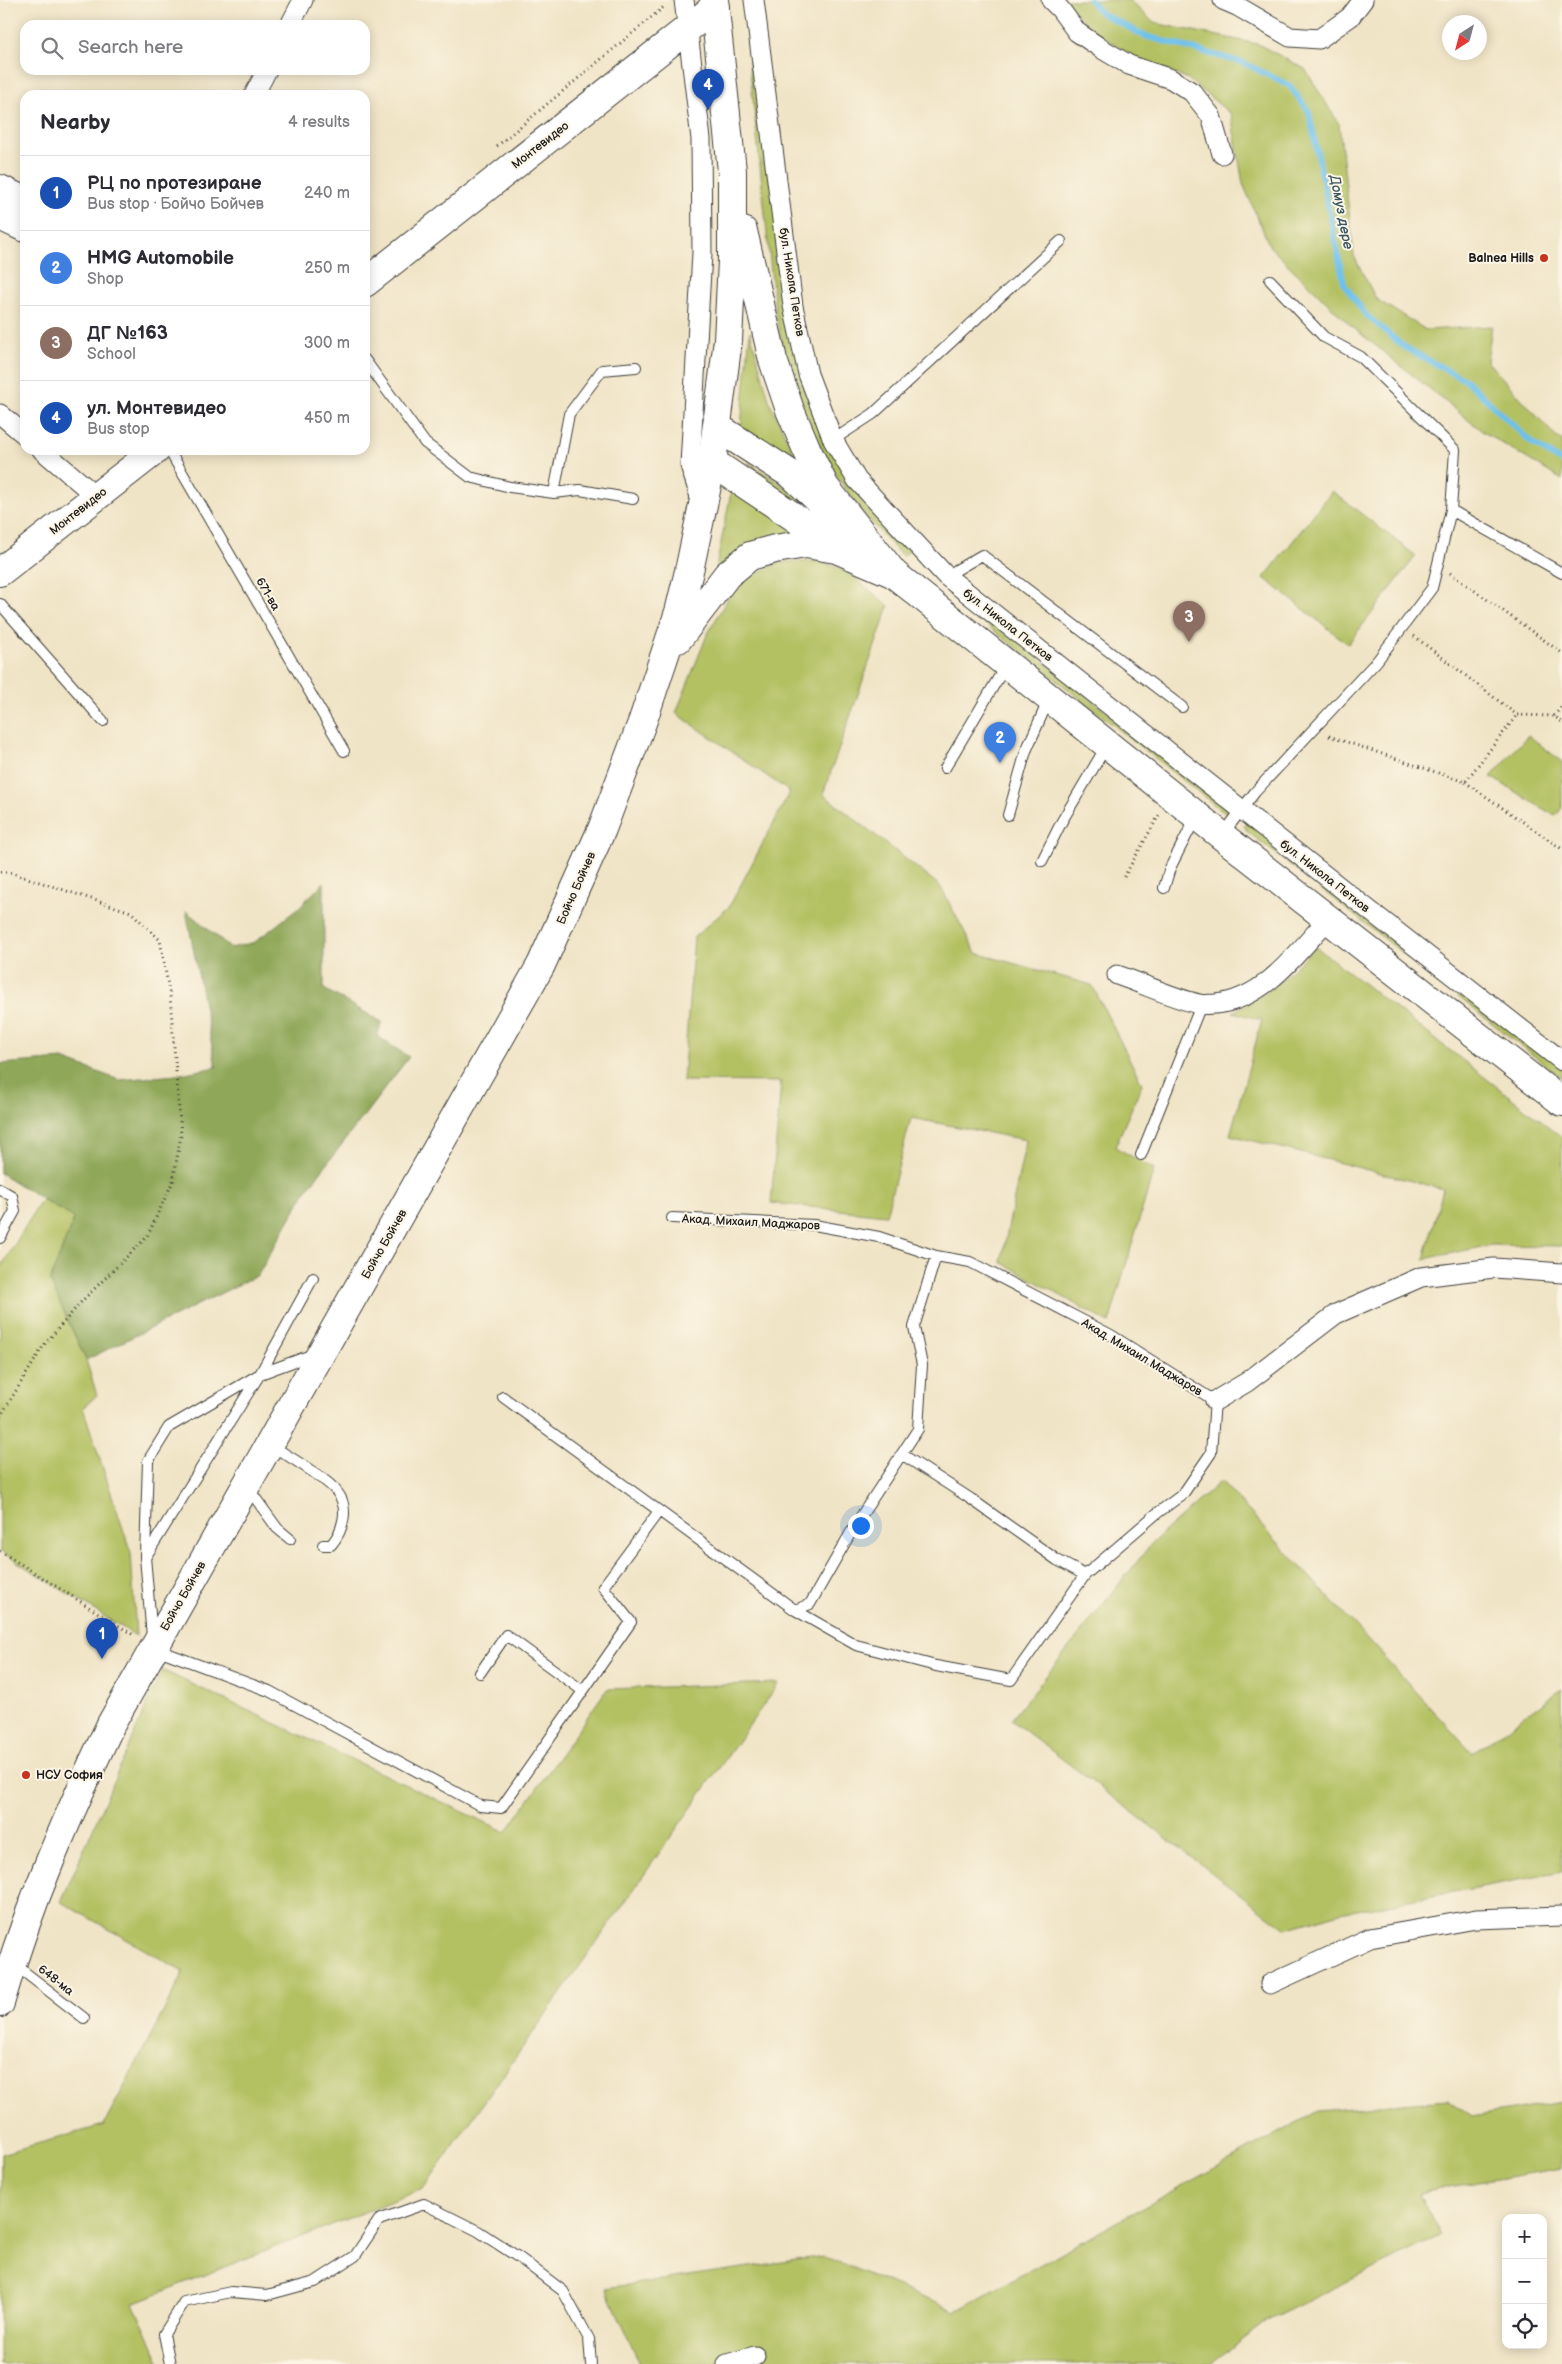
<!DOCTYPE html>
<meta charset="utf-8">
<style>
body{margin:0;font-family:"Balsamiq Sans",sans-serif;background:#f7f7f7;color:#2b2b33}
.controls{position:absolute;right:15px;bottom:15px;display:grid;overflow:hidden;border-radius:10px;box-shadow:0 2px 12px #0003}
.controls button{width:45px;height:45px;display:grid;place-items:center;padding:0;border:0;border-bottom:1px solid #e1e1e2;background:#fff;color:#2b2b33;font:25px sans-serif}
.compass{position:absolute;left:1442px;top:15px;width:45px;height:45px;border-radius:50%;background:#fff;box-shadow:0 2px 12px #0003;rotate:216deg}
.you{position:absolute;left:860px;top:1525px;width:18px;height:18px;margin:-12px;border:4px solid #fff;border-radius:50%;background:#1a73e8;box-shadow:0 0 0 8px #1a73e833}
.badge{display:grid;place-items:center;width:32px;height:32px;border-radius:50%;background:#ea580c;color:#fff;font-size:16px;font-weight:700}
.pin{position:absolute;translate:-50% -41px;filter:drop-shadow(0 1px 2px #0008)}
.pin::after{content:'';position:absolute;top:26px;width:18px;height:15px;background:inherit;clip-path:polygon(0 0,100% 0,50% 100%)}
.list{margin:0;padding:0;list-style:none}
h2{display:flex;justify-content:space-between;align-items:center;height:65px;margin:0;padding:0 20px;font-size:21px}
h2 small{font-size:16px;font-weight:400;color:#7c7c81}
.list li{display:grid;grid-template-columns:32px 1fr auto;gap:15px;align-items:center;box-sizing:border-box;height:75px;padding:0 20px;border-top:1px solid #e1e1e2}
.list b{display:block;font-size:19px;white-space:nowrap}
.list p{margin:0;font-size:16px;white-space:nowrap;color:#7c7c81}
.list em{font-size:16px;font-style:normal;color:#7c7c81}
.icon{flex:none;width:28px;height:28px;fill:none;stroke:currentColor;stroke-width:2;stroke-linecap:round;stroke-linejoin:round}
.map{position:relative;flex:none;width:1562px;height:2364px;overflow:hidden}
.search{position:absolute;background:#fff;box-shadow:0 2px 12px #0003;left:20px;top:20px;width:350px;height:55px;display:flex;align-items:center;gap:12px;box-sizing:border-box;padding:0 18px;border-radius:15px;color:#7c7c81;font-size:19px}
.panel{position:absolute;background:#fff;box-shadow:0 2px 12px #0003;left:20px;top:90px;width:350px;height:365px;border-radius:15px}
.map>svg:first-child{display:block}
.green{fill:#b4c163;stroke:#686e40}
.forest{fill:#8fa759;stroke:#56623a}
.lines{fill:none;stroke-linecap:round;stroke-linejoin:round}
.stream{stroke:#6dc1ea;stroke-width:6}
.lane-casing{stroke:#3c3a36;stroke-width:12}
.street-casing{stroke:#3c3a36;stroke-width:21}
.secondary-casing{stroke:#3c3a36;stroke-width:30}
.highway-casing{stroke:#3c3a36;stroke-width:30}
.path{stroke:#3c3a36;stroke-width:3;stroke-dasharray:1 4;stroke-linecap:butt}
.lane{stroke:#fff;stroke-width:10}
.street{stroke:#fff;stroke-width:19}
.secondary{stroke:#fff;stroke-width:28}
.highway{stroke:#fff;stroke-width:28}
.poi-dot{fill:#c8321e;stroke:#fcf5e5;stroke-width:2}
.labels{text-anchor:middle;stroke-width:4;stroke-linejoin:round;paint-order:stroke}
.street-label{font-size:12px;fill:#1c1c1c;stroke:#fcf5e5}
.poi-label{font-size:12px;font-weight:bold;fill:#1c1c1c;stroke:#fcf5e5;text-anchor:end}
.water-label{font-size:14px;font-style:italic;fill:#385664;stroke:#fcf5e5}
</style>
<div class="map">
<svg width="1562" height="2364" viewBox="0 0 1562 2364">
<rect width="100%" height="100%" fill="#fcf5e5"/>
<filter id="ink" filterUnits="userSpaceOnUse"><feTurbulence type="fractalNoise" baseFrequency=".02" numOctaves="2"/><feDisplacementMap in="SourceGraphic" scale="10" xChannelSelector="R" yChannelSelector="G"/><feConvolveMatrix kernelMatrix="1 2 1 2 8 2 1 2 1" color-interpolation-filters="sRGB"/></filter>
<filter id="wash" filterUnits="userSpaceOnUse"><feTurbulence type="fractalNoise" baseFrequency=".0096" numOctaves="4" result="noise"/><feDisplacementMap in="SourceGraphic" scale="20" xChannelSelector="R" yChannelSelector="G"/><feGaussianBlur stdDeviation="1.12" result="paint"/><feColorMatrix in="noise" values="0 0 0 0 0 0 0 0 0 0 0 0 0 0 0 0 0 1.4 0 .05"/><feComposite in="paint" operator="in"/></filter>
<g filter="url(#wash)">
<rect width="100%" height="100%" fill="#f0e4c6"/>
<path class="green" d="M1062,0H1129L1154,23L1258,44L1305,69L1339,124L1354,256L1376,299L1426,330L1492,326L1487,361L1556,437L1562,440V480L1482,431L1350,325L1270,247L1243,184L1231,114L1188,79L1139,60L1097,33Z
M757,60L813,404L907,542L908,552L903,557C889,542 875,527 862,511C816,454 787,381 775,309L749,61Z
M750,331L770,403L802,470L741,427Z
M748,462L818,509L817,518C793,503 760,489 748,462Z
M732,487L808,535L715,573Z
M1332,491L1416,556L1348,644L1264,578Z
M821,561L849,573L889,606L823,794L940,886L976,953L1092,985L1142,1084L1115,1147L1154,1169L1109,1323L1001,1262L1026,1140L911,1118L886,1215L771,1203L781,1082L683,1081L694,937L729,907L790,792L676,713L707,635L732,591L755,574L782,562Z
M950,587L1232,812L1229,813L1221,810L954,599Z
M1528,735L1562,762V808L1555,816L1491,777Z
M1248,821L1562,1066V1078L1247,831L1244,825Z
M1316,947L1562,1137V1246L1491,1245L1424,1259L1443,1189L1230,1135L1262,1020L1233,1012L1273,988Z
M42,1199L75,1218L50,1281L86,1360L97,1395L83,1408L131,1553L136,1636L0,1551V1269Z
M1221,1481L1473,1753L1562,1689V1872L1340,1913L1286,1929L1011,1720L1152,1543Z
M162,1670L506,1832L607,1689L779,1683L423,2189L133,2303L161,2364H0L1,2154L104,2125L184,1972L61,1902Z
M1448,2100L1472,2117L1562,2101V2168L1419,2192L1440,2236L1267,2321L1210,2364H640L606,2288L824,2256L956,2311L1318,2111Z"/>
<path class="forest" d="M324,882V989L382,1022L377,1036L409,1057L306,1191L258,1275L86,1360L50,1281L74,1218L0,1173V1064L63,1059L119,1080L176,1075L216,1067L186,911L231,948L255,942L296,910Z"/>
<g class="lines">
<path class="stream" d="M1090,0L1101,13L1145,36L1244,63L1290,86L1309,112L1344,284L1365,314L1404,347L1467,381L1532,443L1562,462"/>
</g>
</g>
<g filter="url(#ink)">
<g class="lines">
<defs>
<path id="lane" d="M365,360L425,443L470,477L510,487L554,493L580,490L633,499
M833,440L873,414L1061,241
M169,450L344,751
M554,493L569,414L602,370L636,367
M1451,510L1562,573
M946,576L982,555L1182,707
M0,604L103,721
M945,768L1006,665
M1008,815L1026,751L1049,699
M1223,834L1255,792L1377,661L1432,588L1451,510L1455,450L1361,357L1324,337L1270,280
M1042,861L1062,821L1107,745
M1164,888L1170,868L1196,817
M1141,1155L1201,1005
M0,1189L12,1196L15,1211L0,1238
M672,1218L814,1225L879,1237L936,1256L970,1262L1111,1335L1215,1401L1211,1453L1183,1494L1156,1514L1085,1575L1057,1560L971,1499L903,1455
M314,1354L260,1374L169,1427L148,1461L145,1557L153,1648L269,1691L481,1806L501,1808L583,1691L506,1635L480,1673
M503,1397L795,1610L810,1604L854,1527L918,1429L922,1365L914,1327L936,1256
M271,1445C286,1455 328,1479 337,1492C350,1508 343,1531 331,1545H323
M248,1488L277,1528L290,1539
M146,1556L260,1374L313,1278
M795,1610L856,1645L936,1666L1011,1680L1085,1575
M583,1691L631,1622L603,1587L659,1511
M14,1964L84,2018
M170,2364L164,2334L184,2302L231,2292L267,2295L315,2282L355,2256L379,2220L424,2204L478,2231L521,2259L563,2291L589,2339L591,2364"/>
<path id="street" d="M684,0L701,139L702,253L690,465L702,503
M754,0L793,306L808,374L833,440L857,480L946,576L1346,892L1562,1061
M1051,0L1060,9L1077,32L1102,49L1129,65L1171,79L1192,92L1211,116L1222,154
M1223,0L1237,6L1290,37L1319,39L1350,17L1363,0
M290,25L303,0
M254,95L267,70
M0,414L25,435
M42,450L97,497
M1117,975C1144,984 1172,998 1199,1004C1204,1005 1210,1004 1215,1004C1264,1000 1297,953 1328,919
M1215,1401L1247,1382L1336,1314L1421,1277L1494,1268L1562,1273
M1270,1984L1370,1938L1476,1919L1562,1916
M727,2364L755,2356"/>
<path id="secondary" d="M0,189L25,201
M0,216L25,228
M365,283L715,7
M717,427L792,475L839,519
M712,462L803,523L853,551
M877,557L894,574L1222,836L1562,1102
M0,572L156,450"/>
<path id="highway" d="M743,231L773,360L790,410L807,450L825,487L894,574
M678,639L727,575L750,556L775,549L806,544L836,549L892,573
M0,2003C28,1906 68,1815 111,1724L541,965L602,829L643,720L679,612L689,571L712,462L728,340L732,261V171L714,0"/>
</defs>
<use href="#lane" class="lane-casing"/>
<use href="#street" class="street-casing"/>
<use href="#secondary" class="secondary-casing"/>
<use href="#highway" class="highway-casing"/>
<path class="path" d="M497,146L665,6
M1450,573L1562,653
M1414,636L1517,715L1554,716L1562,722
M1554,716L1562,706
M1329,736L1465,782L1517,715
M1465,782L1562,849
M0,872H9L131,912L160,940L170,996L181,1135L173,1181L147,1237L82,1301L44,1345L0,1417
M1124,877L1159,815
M0,1551L135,1636"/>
<use href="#lane" class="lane"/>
<use href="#street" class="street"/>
<use href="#secondary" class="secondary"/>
<use href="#highway" class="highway"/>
</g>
</g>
<g class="poi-dot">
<circle cx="1544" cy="258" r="5"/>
<circle cx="26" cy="1775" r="5"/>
</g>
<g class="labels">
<g class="street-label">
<text transform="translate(540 145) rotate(-38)" y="4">Монтевидео</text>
<text transform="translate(792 282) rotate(81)" y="4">бул. Никола Петков</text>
<text transform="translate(78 511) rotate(-38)" y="4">Монтевидео</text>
<text transform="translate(268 594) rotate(60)" y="4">671-ва</text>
<text transform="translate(1008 625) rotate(38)" y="4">бул. Никола Петков</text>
<text transform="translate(1325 876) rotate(38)" y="4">бул. Никола Петков</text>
<text transform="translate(576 888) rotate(-66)" y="4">Бойчо Бойчев</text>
<text transform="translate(751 1222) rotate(3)" y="4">Акад. Михаил Маджаров</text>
<text transform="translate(384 1244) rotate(-60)" y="4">Бойчо Бойчев</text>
<text transform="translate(1142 1357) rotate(31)" y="4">Акад. Михаил Маджаров</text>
<text transform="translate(183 1596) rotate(-60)" y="4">Бойчо Бойчев</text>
<text transform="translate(56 1980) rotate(38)" y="4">648-ма</text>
</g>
<g class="poi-label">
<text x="1534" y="262">Balnea Hills</text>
<text x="36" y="1779" text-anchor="start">НСУ София</text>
</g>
<g class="water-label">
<text transform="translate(1342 212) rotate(79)" y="5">Домуз дере</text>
</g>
</g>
</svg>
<div class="controls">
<button>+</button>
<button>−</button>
<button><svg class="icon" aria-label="locate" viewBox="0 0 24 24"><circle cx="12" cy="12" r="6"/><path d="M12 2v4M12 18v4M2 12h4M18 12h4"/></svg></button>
</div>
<svg class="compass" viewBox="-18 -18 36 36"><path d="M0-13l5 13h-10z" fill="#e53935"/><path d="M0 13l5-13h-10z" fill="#7c7c81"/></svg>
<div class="you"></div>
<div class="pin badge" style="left:102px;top:1659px;background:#1a4fb4">1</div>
<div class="pin badge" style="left:1000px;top:763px;background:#3f7fe0">2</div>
<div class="pin badge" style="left:1189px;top:642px;background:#8d6e63">3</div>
<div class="pin badge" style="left:708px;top:110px;background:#1a4fb4">4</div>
<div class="search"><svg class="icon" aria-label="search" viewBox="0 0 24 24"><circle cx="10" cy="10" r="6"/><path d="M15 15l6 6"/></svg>Search here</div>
<section class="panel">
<h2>Nearby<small>4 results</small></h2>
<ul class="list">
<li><span class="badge" style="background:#1a4fb4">1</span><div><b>РЦ по протезиране</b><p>Bus stop · Бойчо Бойчев</p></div><em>240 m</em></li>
<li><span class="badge" style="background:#3f7fe0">2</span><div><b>HMG Automobile</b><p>Shop</p></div><em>250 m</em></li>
<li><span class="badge" style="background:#8d6e63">3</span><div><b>ДГ №163</b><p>School</p></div><em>300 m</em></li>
<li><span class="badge" style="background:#1a4fb4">4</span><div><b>ул. Монтевидео</b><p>Bus stop</p></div><em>450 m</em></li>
</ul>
</section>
</div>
